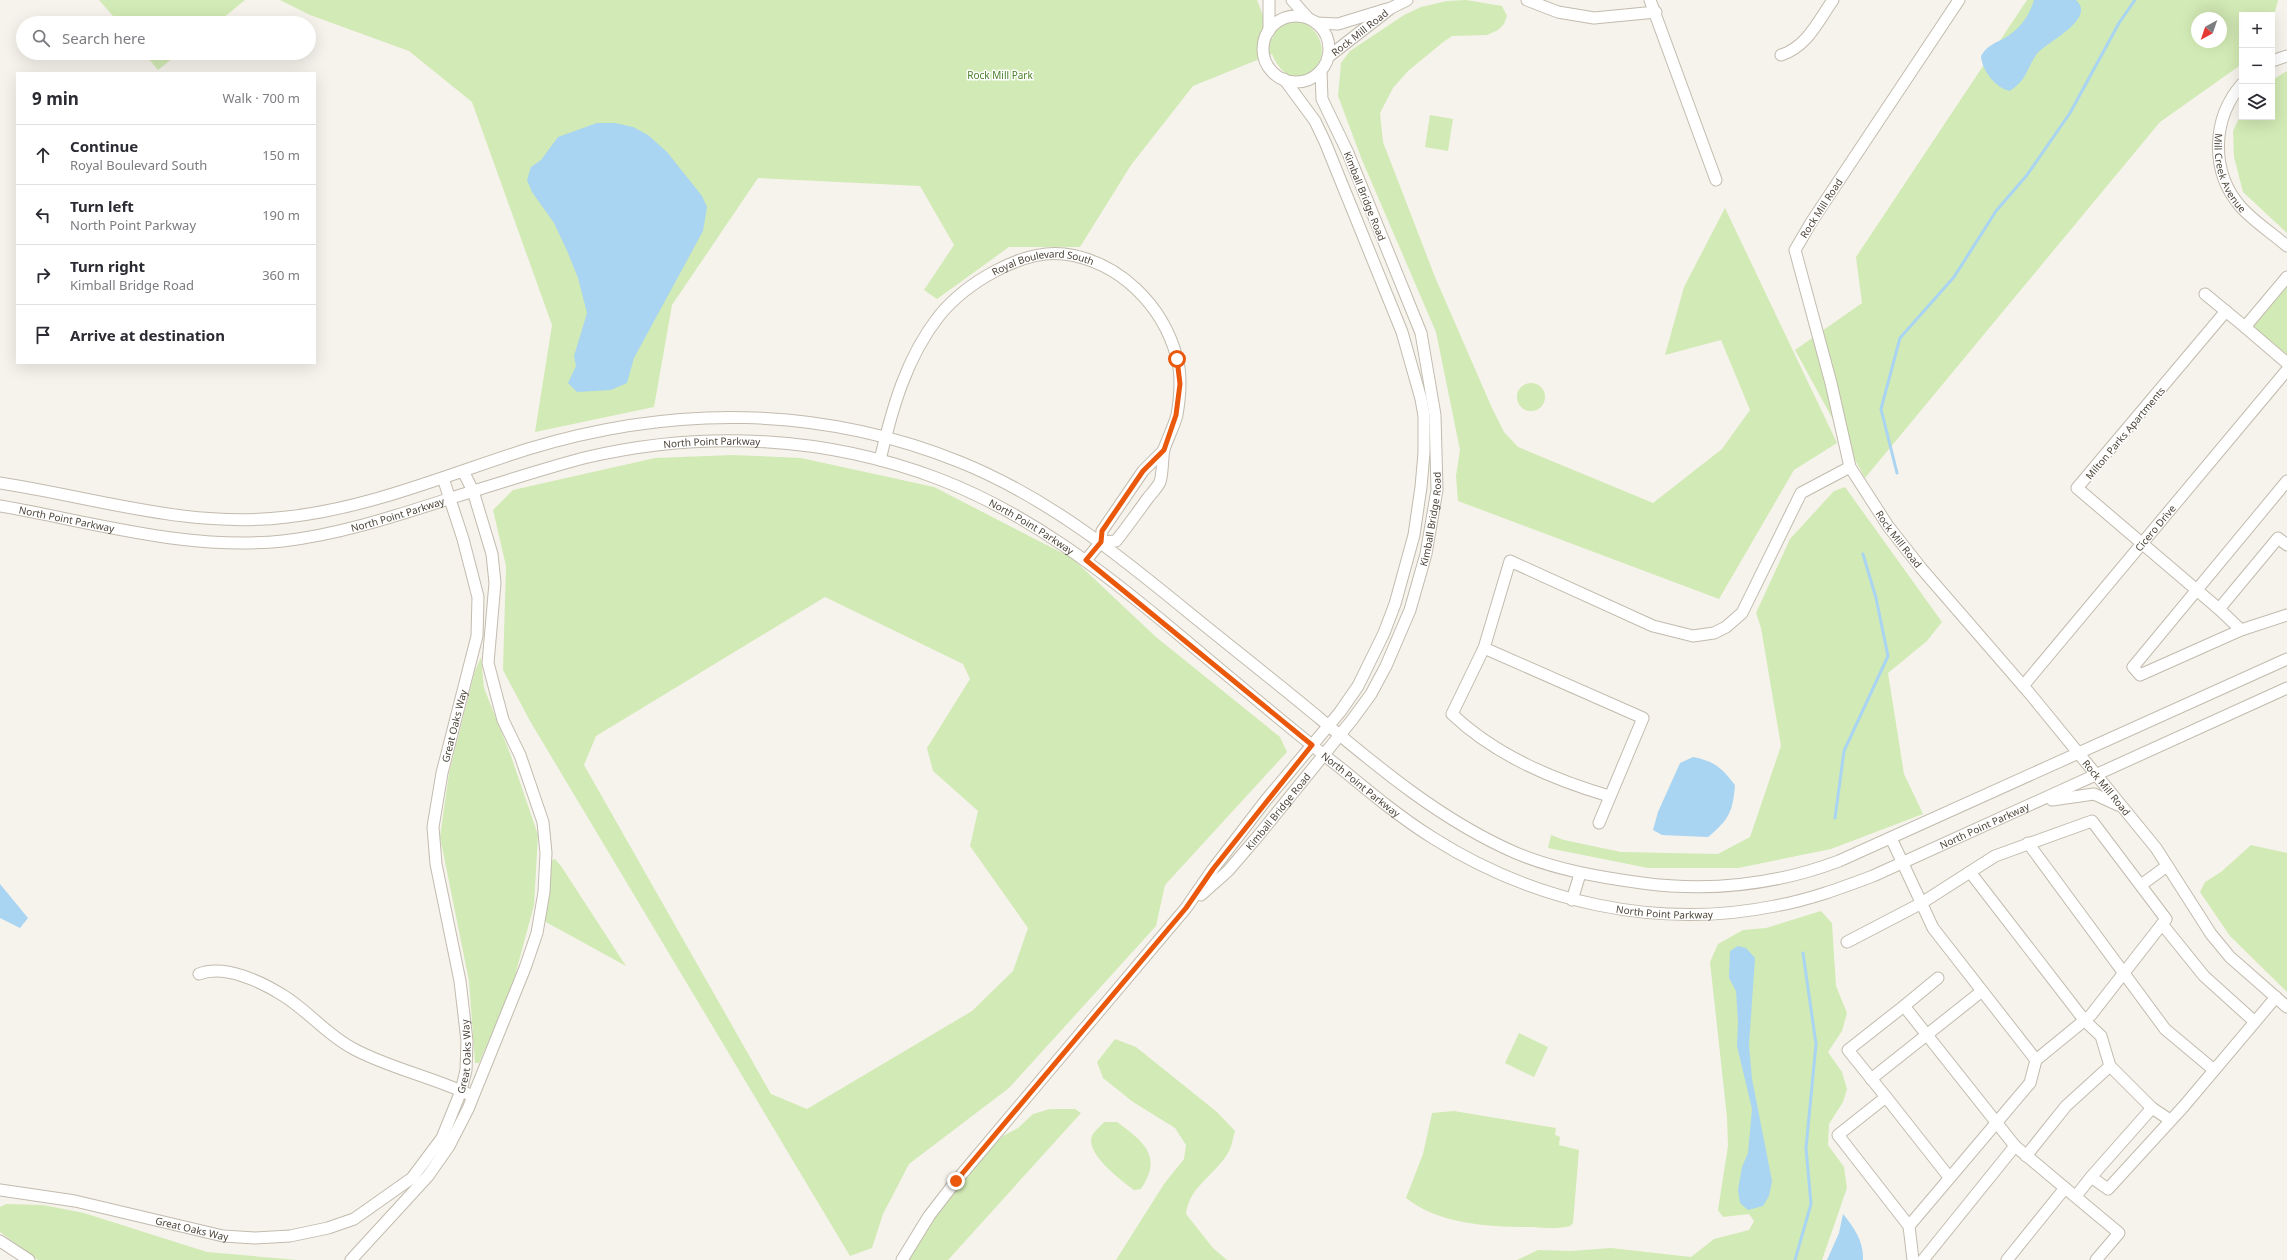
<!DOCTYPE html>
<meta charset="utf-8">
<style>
body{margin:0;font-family:"Noto Sans",sans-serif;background:#f2f2f3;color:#2b2b33}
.controls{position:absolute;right:12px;top:12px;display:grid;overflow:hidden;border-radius:0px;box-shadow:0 4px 16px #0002}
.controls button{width:36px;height:36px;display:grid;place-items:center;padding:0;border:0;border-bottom:1px solid #e1e1e2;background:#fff;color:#2b2b33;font:20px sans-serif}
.compass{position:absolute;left:2191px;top:12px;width:36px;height:36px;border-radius:50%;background:#fff;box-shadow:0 4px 16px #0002;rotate:220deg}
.stop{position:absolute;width:12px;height:12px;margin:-9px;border:3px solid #ea580c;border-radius:50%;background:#fff}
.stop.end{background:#ea580c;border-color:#fff;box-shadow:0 1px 4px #0008}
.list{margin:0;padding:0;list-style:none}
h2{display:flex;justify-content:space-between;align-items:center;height:52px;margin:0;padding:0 16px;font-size:17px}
h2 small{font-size:13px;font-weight:400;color:#7c7c81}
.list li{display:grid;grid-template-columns:26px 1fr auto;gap:12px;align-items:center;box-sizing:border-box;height:60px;padding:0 16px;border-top:1px solid #e1e1e2}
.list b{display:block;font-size:15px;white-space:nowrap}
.list p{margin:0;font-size:13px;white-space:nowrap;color:#7c7c81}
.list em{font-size:13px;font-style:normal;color:#7c7c81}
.icon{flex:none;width:22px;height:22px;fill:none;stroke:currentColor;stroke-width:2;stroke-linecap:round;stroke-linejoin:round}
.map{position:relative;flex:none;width:2287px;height:1260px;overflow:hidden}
.search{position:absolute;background:#fff;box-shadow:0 4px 16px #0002;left:16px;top:16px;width:300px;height:44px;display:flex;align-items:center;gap:10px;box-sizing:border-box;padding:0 14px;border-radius:22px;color:#7c7c81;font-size:15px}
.panel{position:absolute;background:#fff;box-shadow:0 4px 16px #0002;left:16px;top:72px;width:300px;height:292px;border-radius:0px}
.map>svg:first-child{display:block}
.green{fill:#d2eab5;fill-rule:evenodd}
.water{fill:#a9d4f2}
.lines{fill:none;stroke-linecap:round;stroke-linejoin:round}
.stream{stroke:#a9d4f2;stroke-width:3}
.minor-casing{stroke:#c2bbae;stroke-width:13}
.minor{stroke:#fff;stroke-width:11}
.route{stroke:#ea580c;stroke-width:5}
.labels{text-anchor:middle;stroke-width:3;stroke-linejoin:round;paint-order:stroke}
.street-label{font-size:10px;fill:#4b4439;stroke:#fff}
.park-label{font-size:10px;fill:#4a7f2a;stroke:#fff}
</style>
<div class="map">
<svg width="2287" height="1260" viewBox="0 0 2287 1260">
<rect width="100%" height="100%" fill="#f6f3ec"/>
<path class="green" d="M99,0H245L217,23H119Z
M280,0H1257L1272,39C1275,29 1280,20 1291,18C1298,16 1305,22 1310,27C1345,57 1293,106 1272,54L1193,86L1131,165L1080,247H1009L937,299L924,290L954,245L920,186L758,178L672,305L654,407L535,432L552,325L472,102L409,51L310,15Z
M1466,0L1502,6L1507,16L1504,24L1498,30L1487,35L1452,36L1442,43L1408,71L1393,88L1380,113L1383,142L1435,277L1492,408L1504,432L1518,447L1653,503L1722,449L1750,410L1721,340L1665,355L1684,287L1725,208L1837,443L1794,470L1719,599L1458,501L1456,476L1460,450L1436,332L1362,160L1338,96L1341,63L1350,51L1404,15L1421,7L1447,1Z
M2027,0H2278L2272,24V15H2242V64L2160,122L1865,478L1795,350L1862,303L1856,257ZM2197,18H2221V42H2197Z
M144,53H179L158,70Z
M2287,71V233L2243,192L2234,157L2233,131L2242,112V117H2272V80Z
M1430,115L1453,119L1448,151L1425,147Z
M2287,286V357L2252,328Z
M1517 397a14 14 0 1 1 28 0a14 14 0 1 1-28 0Z
M733,455L801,458L934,487L1072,558L1156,637L1280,737L1287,752L1165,885L1156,926L1009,1088L909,1164L883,1214L872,1248L850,1256L530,721L503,670L506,566L493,510L513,490L655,458ZM825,597L963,664L970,679L927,748L933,771L978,811L970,846L1028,928L1013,971L972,1011L807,1109L771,1094L584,765L596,736Z
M1845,487L1942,622L1927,641L1888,673L1904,774L1923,814L1831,849L1738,868H1648L1548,848L1551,835L1564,840L1621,852L1718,854L1750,837L1781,746L1761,628L1756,613L1790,539L1834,491Z
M481,657L484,688L511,756L538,835L534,905L512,987L479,1063H475L469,981L440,837L449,773L475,671Z
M2251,845L2287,853V992L2230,936L2200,892L2205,882L2221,872Z
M555,859L561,866L626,966L544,921L550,861Z
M1821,911L1832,923L1836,986L1847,1013L1842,1031L1828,1052L1842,1072L1847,1089L1843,1102L1829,1124L1828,1145L1844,1167L1847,1188L1822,1260H1517L1538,1250L1571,1251L1611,1248L1691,1257L1714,1239L1749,1230L1754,1221L1749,1214L1723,1217L1718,1210L1728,1146L1727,1117L1710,962L1718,944L1743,930L1766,928Z
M1519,1033L1548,1047L1534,1077L1505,1063Z
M1115,1039L1136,1047L1217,1112L1235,1131C1233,1137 1232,1146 1229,1151C1217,1174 1189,1186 1186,1214L1213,1248L1227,1260H1116L1164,1184L1184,1159L1186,1145L1175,1128L1133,1102L1103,1078L1097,1062Z
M1050,1109H1075L1081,1113L948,1260H907L945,1200L984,1155L1003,1136L1018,1128L1033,1114Z
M1454,1111L1556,1128L1555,1135L1560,1137L1559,1145L1579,1150L1573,1223L1570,1226C1558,1229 1545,1228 1533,1227C1491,1227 1440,1225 1406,1198L1423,1154L1432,1113Z
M1104,1122H1117C1144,1142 1163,1156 1141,1189L1134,1190C1122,1181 1085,1154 1092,1136C1094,1131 1101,1126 1104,1122Z
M6,1204L43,1205L84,1213L207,1252L298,1260H38L0,1232V1207Z"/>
<path class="water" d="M2034,0H2076C2098,20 2042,44 2036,55C2025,72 2028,78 2010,91C1995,88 1982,70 1981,56C1987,46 1993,44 2003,39C2019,30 2029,17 2034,0Z
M597,123H615L633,127L648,135L667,152L702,196L707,207L703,231L634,358L627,383L611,390L577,392L568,383L576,366L574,356L587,313L578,278L568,253L554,223L532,192L527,180L531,167L541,160L558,137Z
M1693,757C1714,761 1722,768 1735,785C1733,811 1729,820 1708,837L1662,835L1653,830L1658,812L1680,763Z
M0,884L28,918L20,928L0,918Z
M1738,946L1746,948L1755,958L1749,1045L1752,1079L1772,1181L1769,1196L1763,1206L1748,1210L1740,1203L1738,1190L1742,1167L1748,1153L1752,1109L1737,1046L1738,1022L1736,991L1729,978L1730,951Z
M1843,1214C1854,1227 1864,1242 1863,1260H1827L1839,1233Z"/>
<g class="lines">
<path class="stream" d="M1897,473L1881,409L1900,338L1954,277L1996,211L2027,175L2070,113L2119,23L2135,0
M1835,818L1844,751L1888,656L1876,598L1863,554
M1795,1260L1811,1204L1806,1148L1816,1044L1803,953"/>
<defs>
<g id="minor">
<path d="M1292,0L1307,17"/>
<path d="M1527,0L1558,12L1594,18L1656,12"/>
<path d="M1650,0L1716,180"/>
<path id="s1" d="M1959,0L1812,221L1795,250L1831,383L1850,467L1888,526L1921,568L2031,695L2156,848L2211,934L2230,957L2287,1007"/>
<circle cx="1296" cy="49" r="33"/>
<path d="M1316,23L1338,24L1387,9"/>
<path d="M1269,31V0"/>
<path d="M1781,55C1807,47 1818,21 1833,0"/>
<path id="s2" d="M1328,57L1391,8L1407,0"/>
<path d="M2272,61L2287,56"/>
<path id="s3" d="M2242,84C2212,118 2210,171 2240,206C2253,221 2272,233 2287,246"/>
<path d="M2287,277L2245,327L2287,363"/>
<path d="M2205,294L2245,327"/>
<path d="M2226,311L2077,488L2219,609L2241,630"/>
<path id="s4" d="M880,460C892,409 906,358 939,316C965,284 1021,249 1064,254C1119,261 1163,305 1177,358C1182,376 1180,397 1177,415C1174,426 1168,438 1164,449C1162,460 1163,472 1160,482C1157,488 1151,494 1148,498C1137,513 1127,527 1116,541L1101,542"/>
<path d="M2287,481L2133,667L2140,675L2241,630L2287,615"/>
<path d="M0,483C96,498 190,529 287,517C370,508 449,474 528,449C672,405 819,405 960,462C1049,498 1120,556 1193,616C1235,650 1277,683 1318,717C1379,768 1442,821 1516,853C1557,870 1598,877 1642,883C1709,892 1775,885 1839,861L2287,659"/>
<path id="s5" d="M0,506C93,522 188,551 283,541C351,533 415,509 480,489C516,478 552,466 588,457C704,430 827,436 939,479C1030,514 1104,572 1178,634C1233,680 1287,726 1343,770C1372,794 1401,818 1433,838C1534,902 1657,930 1775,906C1809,900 1841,888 1873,876L2287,688"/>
<path d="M1086,560L1101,542L1102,531L1143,471L1164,450"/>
<path d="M2219,609L2278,538L2287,545"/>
<path d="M1484,648L1643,718L1599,823"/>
<path id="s6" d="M2023,686L2287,370"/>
<path d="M1609,796C1552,779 1495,755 1452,714L1484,648L1510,561L1653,626L1693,636L1714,633L1726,627L1742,613L1801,493L1850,467"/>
<path d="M2052,800L2094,794L2118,805"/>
<path d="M1891,838L1933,928L2036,1060L2030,1083L1909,1226L1838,1135L1886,1097L1949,1177"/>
<path d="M2028,843L2165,1029L2214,1070"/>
<path d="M1970,872L2085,1021L2101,1036L2110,1066L2152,1108L2091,1177L2108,1189L2184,1106L2276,997"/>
<path d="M2141,885L2167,866"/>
<path id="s7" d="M1201,895L1228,871L1258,836L1352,720L1371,694L1386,666L1410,610L1426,554L1437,490L1435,415L1421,333L1348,153L1322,99L1321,71"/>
<path d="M1572,900L1580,874"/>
<path d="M2162,924L2204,976L2255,1022"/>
<path d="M1847,942L1920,904L1995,856L2092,821L2166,919L2091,1015L2036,1060"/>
<path d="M199,974C225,964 262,982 284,996C308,1011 326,1034 352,1048C386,1067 432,1077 468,1094"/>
<path d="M1904,1006L1938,978"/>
<path d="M1871,1079L1982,991"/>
<path d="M1886,1097L1848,1050L1904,1006L2015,1146"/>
<path d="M2152,1108L2170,1120"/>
<path d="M2026,1156L2066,1106L2110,1066"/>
<path id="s8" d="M0,1190L75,1201L223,1236L255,1238L290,1236L328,1228L354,1219L412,1178L442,1138L461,1091L466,1070L467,1041L460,981L436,864L433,827L442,773L477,636L478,597L463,539L443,478"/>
<path d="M2076,1196L2091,1177"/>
<path d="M1909,1226L1913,1260"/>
<path d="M0,1241L29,1260"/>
<path d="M351,1260L428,1176L449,1146L468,1109L525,968L537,933L544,892L546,853L543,822L520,755L503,720L488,663L495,583L492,554L473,491L463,471"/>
<path d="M902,1260L929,1216L956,1181L1186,908L1213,869L1266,800L1340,712L1358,686L1384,633L1395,604L1414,535L1421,487L1424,453V416L1421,399L1402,332L1325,142L1315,121L1284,79"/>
<path d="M1923,1260L2015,1146L2065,1188"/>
<path d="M2007,1260L2065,1188L2119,1233L2096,1260"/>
</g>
</defs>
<use href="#minor" class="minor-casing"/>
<use href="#minor" class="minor"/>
</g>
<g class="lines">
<path class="route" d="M956,1181L1186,908L1213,869L1312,745L1086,560L1101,542L1102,531L1143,471L1164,450L1176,415L1180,384L1177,359"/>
</g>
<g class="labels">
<g class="street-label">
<text dy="4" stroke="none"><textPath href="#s2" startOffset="40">Rock Mill Road</textPath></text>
<text dy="4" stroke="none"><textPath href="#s3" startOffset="97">Mill Creek Avenue</textPath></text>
<text transform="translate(1365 196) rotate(68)" y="4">Kimball Bridge Road</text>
<text transform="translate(1821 208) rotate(-57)" y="4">Rock Mill Road</text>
<text dy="4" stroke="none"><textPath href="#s4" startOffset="279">Royal Boulevard South</textPath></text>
<text transform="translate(2125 433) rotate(-50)" y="4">Milton Parks Apartments</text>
<text dy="4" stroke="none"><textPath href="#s5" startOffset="728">North Point Parkway</textPath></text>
<text dy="4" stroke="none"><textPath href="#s5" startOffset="404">North Point Parkway</textPath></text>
<text dy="4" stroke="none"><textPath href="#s5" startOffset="68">North Point Parkway</textPath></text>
<text dy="4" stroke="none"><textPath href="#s7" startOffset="450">Kimball Bridge Road</textPath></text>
<text dy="4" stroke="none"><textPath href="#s5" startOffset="1064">North Point Parkway</textPath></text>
<text dy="4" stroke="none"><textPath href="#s6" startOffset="206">Cicero Drive</textPath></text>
<text dy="4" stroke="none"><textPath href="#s1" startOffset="610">Rock Mill Road</textPath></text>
<text dy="4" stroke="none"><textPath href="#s8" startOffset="904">Great Oaks Way</textPath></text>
<text dy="4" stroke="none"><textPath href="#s5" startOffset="1483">North Point Parkway</textPath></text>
<text dy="4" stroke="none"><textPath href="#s1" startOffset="934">Rock Mill Road</textPath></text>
<text dy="4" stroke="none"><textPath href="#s7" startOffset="114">Kimball Bridge Road</textPath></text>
<text dy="4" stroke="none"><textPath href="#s5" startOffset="2155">North Point Parkway</textPath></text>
<text dy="4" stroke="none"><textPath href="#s5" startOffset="1819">North Point Parkway</textPath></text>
<text dy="4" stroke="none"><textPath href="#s8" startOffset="568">Great Oaks Way</textPath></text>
<text dy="4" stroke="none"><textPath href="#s8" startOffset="196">Great Oaks Way</textPath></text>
</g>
<g class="park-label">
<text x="1000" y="79">Rock Mill Park</text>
</g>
</g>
</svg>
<div class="controls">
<button>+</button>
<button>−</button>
<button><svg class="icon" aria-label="layers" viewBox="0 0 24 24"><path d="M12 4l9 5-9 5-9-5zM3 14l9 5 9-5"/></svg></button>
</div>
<svg class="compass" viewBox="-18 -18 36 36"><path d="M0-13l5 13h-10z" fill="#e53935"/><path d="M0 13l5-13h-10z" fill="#7c7c81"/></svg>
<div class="stop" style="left:1177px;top:359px"></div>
<div class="stop end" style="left:956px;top:1181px"></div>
<div class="search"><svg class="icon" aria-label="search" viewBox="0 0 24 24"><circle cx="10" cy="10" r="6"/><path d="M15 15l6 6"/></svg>Search here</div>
<section class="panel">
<h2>9 min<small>Walk · 700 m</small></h2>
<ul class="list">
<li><svg class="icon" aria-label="ahead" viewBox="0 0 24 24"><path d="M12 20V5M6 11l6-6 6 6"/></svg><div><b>Continue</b><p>Royal Boulevard South</p></div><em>150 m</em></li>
<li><svg class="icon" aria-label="left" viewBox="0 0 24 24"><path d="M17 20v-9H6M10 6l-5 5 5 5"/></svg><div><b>Turn left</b><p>North Point Parkway</p></div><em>190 m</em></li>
<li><svg class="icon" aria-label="right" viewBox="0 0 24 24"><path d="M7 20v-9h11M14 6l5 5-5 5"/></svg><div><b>Turn right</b><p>Kimball Bridge Road</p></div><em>360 m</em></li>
<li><svg class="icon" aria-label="arrive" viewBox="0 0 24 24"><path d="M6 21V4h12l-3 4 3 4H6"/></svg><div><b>Arrive at destination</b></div></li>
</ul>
</section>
</div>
